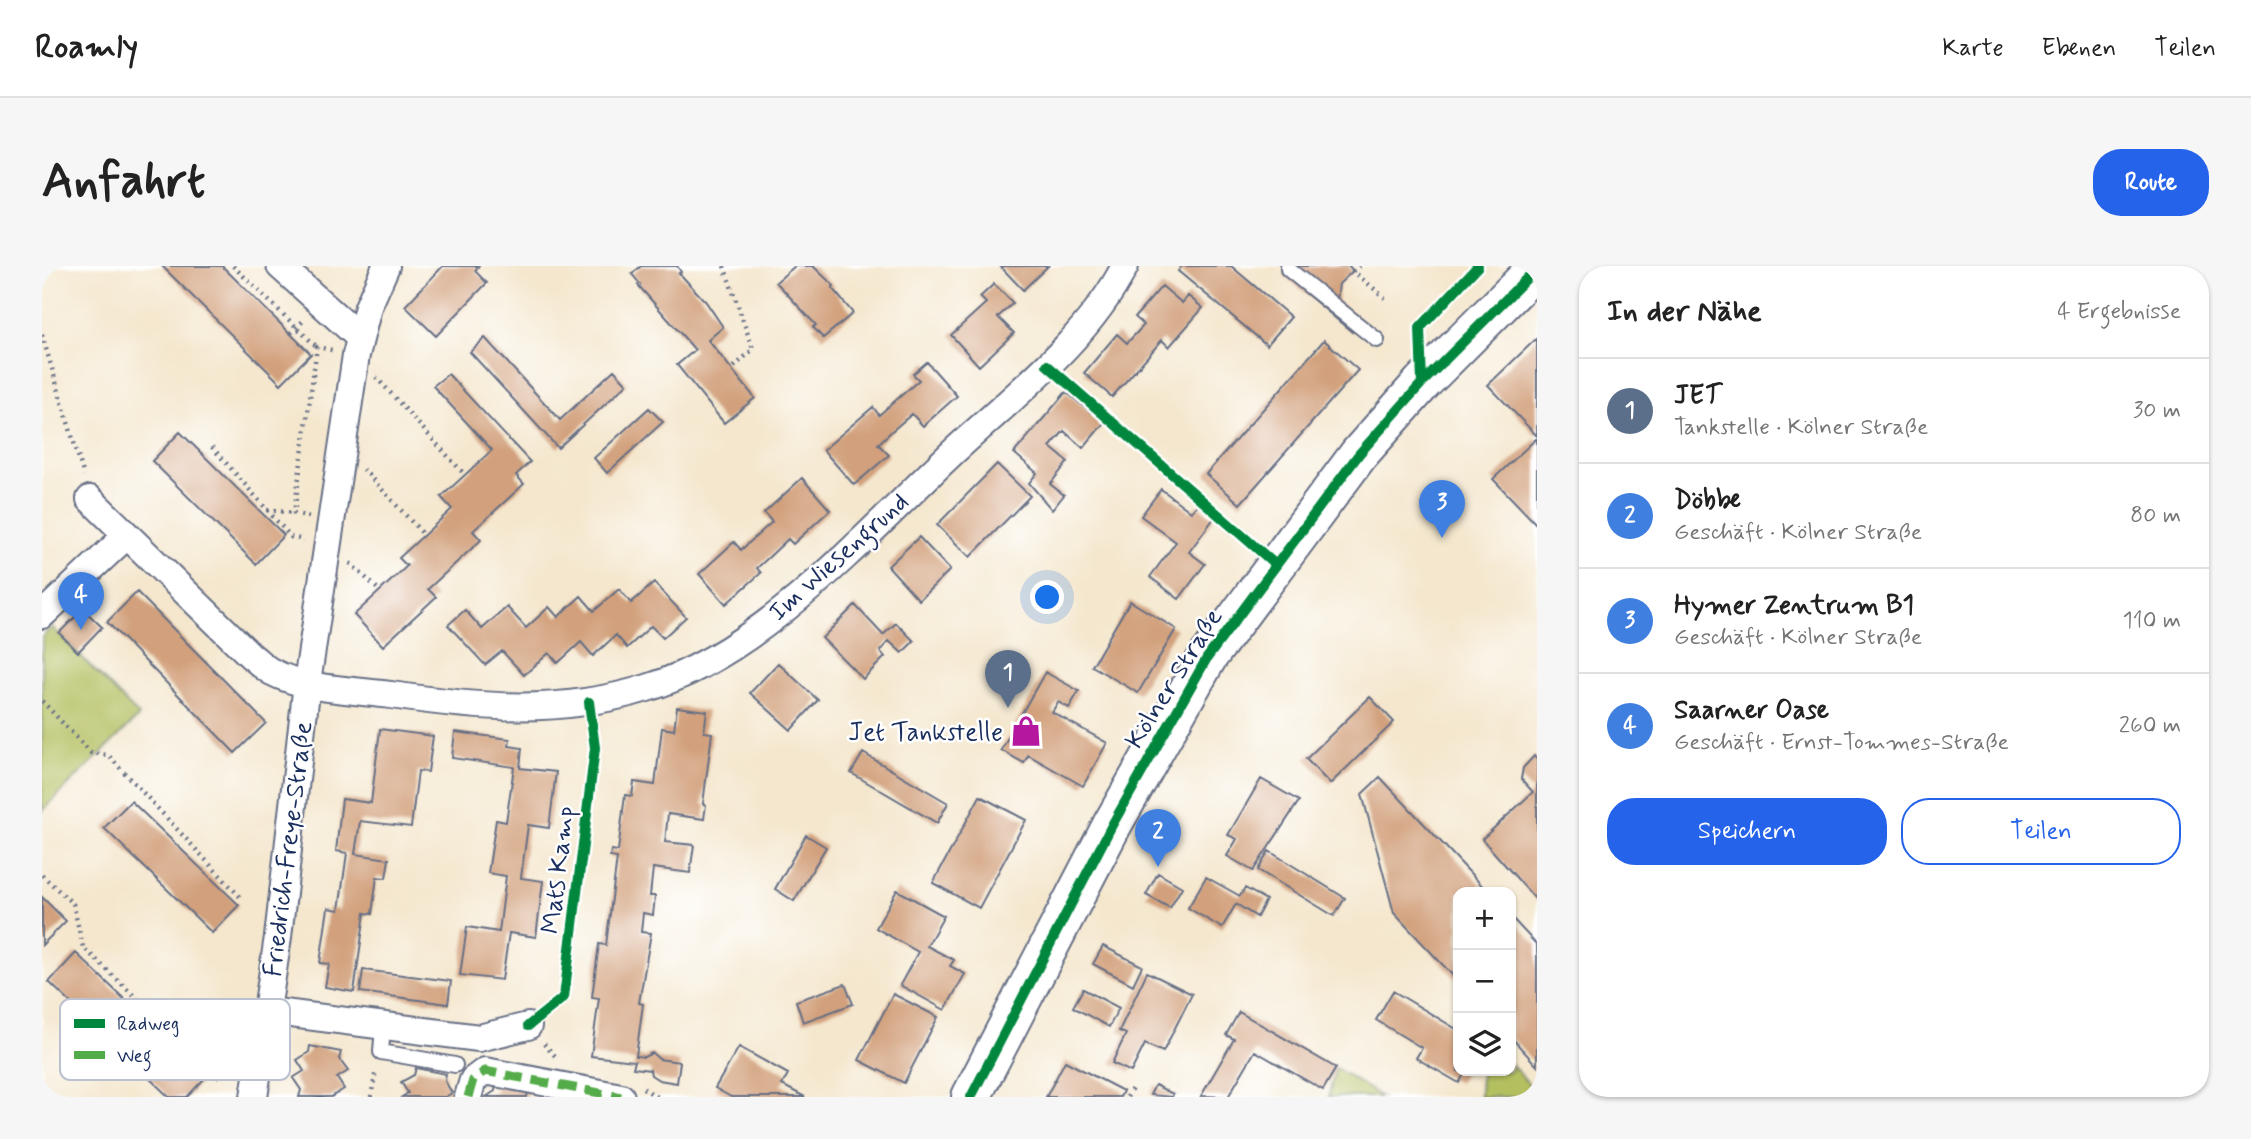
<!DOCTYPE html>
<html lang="de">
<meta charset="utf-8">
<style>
body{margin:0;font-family:Mynerve,sans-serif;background:#f6f6f6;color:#222}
.controls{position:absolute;right:21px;bottom:21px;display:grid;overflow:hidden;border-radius:14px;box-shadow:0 2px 5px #0004}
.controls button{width:63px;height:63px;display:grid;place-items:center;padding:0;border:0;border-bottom:2px solid #e0e0e0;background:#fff;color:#222;font:35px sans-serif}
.you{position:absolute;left:1006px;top:332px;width:24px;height:24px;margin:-18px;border:5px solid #fff;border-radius:50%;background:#1a73e8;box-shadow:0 0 0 10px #1a73e833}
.badge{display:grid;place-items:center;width:46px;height:46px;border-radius:50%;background:#2563eb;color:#fff;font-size:23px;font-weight:700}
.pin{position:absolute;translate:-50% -58px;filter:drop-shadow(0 2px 4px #0008)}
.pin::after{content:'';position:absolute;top:37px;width:24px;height:21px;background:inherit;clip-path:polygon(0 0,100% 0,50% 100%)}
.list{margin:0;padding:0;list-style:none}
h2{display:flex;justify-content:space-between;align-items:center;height:91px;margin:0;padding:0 28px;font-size:30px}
h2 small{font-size:23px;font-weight:400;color:#767676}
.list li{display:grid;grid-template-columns:46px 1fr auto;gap:21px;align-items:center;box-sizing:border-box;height:105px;padding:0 28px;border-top:2px solid #e0e0e0}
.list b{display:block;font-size:26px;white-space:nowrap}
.list p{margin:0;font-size:23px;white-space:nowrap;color:#767676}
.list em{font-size:23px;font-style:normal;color:#767676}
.actions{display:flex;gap:14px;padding:21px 28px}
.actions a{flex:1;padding:16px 0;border:2px solid #2563eb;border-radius:28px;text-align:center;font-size:24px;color:#2563eb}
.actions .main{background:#2563eb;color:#fff}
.icon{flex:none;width:38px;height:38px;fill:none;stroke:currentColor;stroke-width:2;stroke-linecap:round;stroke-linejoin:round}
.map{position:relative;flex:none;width:1495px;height:831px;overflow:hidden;border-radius:28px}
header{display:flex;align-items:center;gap:42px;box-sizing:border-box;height:98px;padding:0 35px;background:#fff;border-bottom:2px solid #e0e0e0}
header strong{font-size:33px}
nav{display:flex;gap:38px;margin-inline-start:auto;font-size:24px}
.intro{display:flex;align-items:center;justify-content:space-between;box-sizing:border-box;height:168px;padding:0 42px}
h1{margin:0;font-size:49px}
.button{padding:18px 32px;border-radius:28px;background:#2563eb;color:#fff;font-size:24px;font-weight:700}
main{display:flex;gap:42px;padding:0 42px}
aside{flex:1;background:#fff;border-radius:28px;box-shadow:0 2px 5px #0004}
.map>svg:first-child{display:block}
.green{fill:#b4c061;stroke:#687860;stroke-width:2}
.building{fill:#d2a07b}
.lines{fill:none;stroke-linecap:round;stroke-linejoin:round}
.lane-casing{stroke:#676f85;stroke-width:18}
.street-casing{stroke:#676f85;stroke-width:30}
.primary-casing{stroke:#676f85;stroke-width:42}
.path{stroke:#676f85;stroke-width:4.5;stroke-dasharray:2 5;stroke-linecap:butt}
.lane{stroke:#fff;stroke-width:14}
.street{stroke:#fff;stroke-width:26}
.primary{stroke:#fff;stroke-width:38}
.quiet{stroke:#52ab49;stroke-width:9;stroke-dasharray:18 9;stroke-linecap:butt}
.cycleway-casing{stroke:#fff;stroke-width:15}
.cycleway{stroke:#00873e;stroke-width:10}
.labels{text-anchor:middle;stroke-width:5;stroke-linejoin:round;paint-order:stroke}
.street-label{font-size:26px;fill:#1b2f5e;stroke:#fff}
.poi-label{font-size:26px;fill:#1b2f5e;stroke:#fff;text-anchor:end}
.key{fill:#fff;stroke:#bbc1cf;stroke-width:2}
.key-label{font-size:19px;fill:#1b2f5e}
</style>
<header>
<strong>Roamly</strong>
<nav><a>Karte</a><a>Ebenen</a><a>Teilen</a></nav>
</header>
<div class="intro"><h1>Anfahrt</h1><a class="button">Route</a></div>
<main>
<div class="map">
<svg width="1495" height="831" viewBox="0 0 1495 831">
<rect width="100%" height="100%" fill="#fff"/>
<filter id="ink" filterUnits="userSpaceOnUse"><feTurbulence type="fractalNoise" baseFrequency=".0143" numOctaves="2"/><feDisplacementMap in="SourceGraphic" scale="14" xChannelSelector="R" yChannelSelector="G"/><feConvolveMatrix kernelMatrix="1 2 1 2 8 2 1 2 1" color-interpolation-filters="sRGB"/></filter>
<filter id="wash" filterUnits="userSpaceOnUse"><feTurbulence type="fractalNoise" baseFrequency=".00686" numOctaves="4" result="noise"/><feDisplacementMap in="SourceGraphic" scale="28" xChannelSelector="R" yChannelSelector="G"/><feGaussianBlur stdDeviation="1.57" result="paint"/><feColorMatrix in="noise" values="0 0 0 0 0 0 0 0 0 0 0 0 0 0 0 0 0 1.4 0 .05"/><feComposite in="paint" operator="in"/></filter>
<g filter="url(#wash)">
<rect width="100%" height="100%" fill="#f4e7ce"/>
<path class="green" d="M10,361L97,450L0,545V371Z
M1469,798L1495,827V831H1438L1439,805H1469Z
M1294,802L1339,831H1286Z"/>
<g id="blocks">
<path class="building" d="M120,0H180L269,88L239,118Z
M401,0H437L433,5L445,17L394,70L363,40Z
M599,0H635L639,6L637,7L664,36L681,61L666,74L713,132L682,157L635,99L653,84L596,19L598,18L590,8Z
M753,0H771L792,20L790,22L811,47L781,72L771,61L774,59L734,16Z
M958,0H1006L981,24Z
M1140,0H1189L1249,51L1225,79L1136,5Z
M1253,0H1307L1311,5L1297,18L1295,35L1319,55L1310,66L1242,9Z
M952,18L971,37L956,51L972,67L937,100L909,69L944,37L938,31Z
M1120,20L1140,37L1146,30L1161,42L1127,81L1120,74L1070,131L1042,107L1075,68L1085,77L1102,59L1093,51Z
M443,72L518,154L572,104L585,118L516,182L428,86Z
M1495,72V170L1446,119Z
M1282,74L1316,104L1198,238L1164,208Z
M885,96L915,130L881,160L870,148L851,164L836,178L847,189L812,219L781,184L831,141L837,149L877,114L871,108Z
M406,108L488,196L474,209L482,218L431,265L439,274L386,323L394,331L341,380L312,349L365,300L357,292L410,243L399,231L450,184L391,120Z
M1024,126L1062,157L1041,182L1022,165L1008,181L1026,196L1008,218L1022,229L1010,244L987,217L995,207L972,187Z
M607,142L621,156L565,207L552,192Z
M138,166L242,269L214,298L110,195Z
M1495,172V259L1451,213Z
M955,198L988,230L928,291L895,259Z
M760,212L788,244L751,278L746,273L727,291L715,302L719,307L684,338L657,308L692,276L699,284L730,256L722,247Z
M1119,223L1149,246L1155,239L1172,252L1147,286L1163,298L1137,333L1108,311L1134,276L1099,250Z
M877,271L908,304L877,334L846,300Z
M612,317L644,351L621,372L609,360L585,382L574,369L551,390L539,376L516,397L507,387L482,409L460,385L443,399L406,359L423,344L440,363L465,341L484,362L507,341L516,351L539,330L552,345L577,323L589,337Z
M95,326L224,457L193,487L65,356Z
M1088,335L1134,363L1096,427L1050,400Z
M813,339L841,369L854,357L872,375L860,387L847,375L838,385L843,391L821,413L780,372Z
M41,343L60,361L36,386L17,367Z
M736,397L776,434L749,464L708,427Z
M1003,406L1037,425L1027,442L1016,436L1010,446L1065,477L1041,520L986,489L982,497L959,484Z
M1328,431L1352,456L1288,518L1264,493Z
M635,441L665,445L662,466L670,467L661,538L664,539L662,553L626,548L623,576L652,579L648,607L611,602L608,630H613L611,649L601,647L599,666L609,667L597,737L601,738L594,790L602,791L610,787L617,793L638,796L635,817L617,814L609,809L608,804L591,802L593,795L549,790L557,732L550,731L557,678L564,679L575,592L568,591L569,584L576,585L583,529L590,530L592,516L613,519L620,462L632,464Z
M338,463L391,470L386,506L376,505L369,561L318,555L313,588L347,593L344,612L335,611L330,648L323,647L312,726L283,721L287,698L278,697L286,642L297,644L305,587L294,585L300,533L329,537Z
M413,466L468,473L467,480L480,482L478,502L514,506L507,562L486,559L479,612L501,615L494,671L467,667L460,714L418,709L425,661L457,666L464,610L446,607L454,554L464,556L472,501L410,492Z
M821,487L906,537L895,557L809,507Z
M1492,490L1495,494V635L1440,573L1491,526L1479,513L1481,502Z
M1338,511L1446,626H1416V715L1352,647L1320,528Z
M1219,513L1257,535L1211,605L1185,590L1195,573L1186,569Z
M938,530L984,554L937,642L891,617Z
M89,535L197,639L170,667L62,562Z
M764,569L784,581L752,635L733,623Z
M1227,585L1303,632L1292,650L1216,604Z
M1116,607L1140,621L1128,642L1104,629Z
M1164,611L1198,630L1203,622L1224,634L1215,651L1194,638L1180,662L1146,642Z
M855,624L902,650L885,680L912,694L908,700L923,708L903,744L858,719L876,686L834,662Z
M0,631L24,655L0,679Z
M1469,651L1495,679V800L1469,771Z
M1061,680L1100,700L1091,719L1051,698Z
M34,687L164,811L145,831H127L7,716Z
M321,704L409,715L406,738L318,726Z
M1105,706L1150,728L1121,786L1103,778L1089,806L1070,797L1084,768L1077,765Z
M803,718L811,738L761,756L754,735Z
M1041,723L1077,742L1067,761L1031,741Z
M1351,725L1416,764V805H1424L1417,817L1374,792L1380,782L1334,754Z
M851,728L896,751L862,817L817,794Z
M1197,746L1294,802L1281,824L1213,785L1186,831L1159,830L1192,773L1184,769Z
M268,780L299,786L297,793L306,805L295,812L302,823L289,831H257L259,824L251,812L262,805L255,794L267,786Z
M697,781L746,808L740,819L763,831H689L673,822Z
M1023,795L1081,825L1078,831H1004Z
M374,802L404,808L403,815L410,827L403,831H360L366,827L359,816L372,809Z
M454,819L486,825L485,831H444L453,825Z
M1113,819L1131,828L1130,831L1108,829Z"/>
</g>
</g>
<g filter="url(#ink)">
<use href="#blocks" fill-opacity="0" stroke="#676f85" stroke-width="2"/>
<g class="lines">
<defs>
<path id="lane" d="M1246,0V3L1335,74
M341,760L339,786L413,799"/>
<path id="street" d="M238,0L317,71
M48,233L209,390C216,395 222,402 230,406C264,424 312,424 349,429C438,442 518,449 605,422C719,387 823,269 908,189C969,132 1045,75 1083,0
M0,349L84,270
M226,745L437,772L486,760
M212,831L236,671L265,417L314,89L326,41L344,0
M426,831L431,814L443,805L579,831"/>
<path id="primary" d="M929,831L1070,559L1165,392L1317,188L1380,117L1495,2"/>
</defs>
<use href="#lane" class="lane-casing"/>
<use href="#street" class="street-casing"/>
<use href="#primary" class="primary-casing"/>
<path class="path" d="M191,0L275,81
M682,0L711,83L690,103
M1318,0L1311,5L1343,32
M249,67L263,53
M0,69L42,210
M334,111L423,209
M1024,115L1213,280
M170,181L249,271L262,274
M321,203L382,269
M225,244L252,247
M267,251L252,247L275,81L290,84
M308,297L338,325
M0,435L49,487L66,489L201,634
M0,609L31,638L41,681L178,812
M504,746L522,731L553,482L550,457
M502,778L515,792
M601,822L615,831
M329,831L334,804
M1085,831L1091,821"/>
<use href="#lane" class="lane"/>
<use href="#street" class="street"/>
<use href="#primary" class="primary"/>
<path class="quiet" d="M426,831L431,814L443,805L579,831"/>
<defs>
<path id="cycleway" d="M1005,99L1234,299
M1380,117L1378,62L1436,0
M486,760L522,731L553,482L547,436
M929,831L1070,559L1165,392L1317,188L1380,117L1495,2"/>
</defs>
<use href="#cycleway" class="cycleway-casing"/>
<use href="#cycleway" class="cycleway"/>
</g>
</g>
<defs>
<symbol id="shop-bare" viewBox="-9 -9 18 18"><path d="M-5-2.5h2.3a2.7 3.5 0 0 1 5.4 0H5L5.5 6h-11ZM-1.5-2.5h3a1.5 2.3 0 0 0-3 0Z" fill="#b5179e" stroke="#fff" stroke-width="2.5" paint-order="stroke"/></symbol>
</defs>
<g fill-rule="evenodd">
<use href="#shop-bare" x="962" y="443" width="44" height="44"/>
</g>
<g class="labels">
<g class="street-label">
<text transform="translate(796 290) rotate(-42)" y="9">Im Wiesengrund</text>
<text transform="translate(1131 412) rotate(-58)" y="9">Kölner Straße</text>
<text transform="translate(245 583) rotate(-83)" y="9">Friedrich-Freye-Straße</text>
<text transform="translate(515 604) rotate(-83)" y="9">Mats Kamp</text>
</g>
<g class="poi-label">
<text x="961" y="474">Jet Tankstelle</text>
</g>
</g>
<rect x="18" y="733" width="230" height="81" rx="10" class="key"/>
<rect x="32" y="753" width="31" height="9" fill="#00873e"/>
<rect x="32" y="785" width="31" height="8" fill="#52ab49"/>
<g class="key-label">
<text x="75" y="764">Radweg</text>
<text x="75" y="796">Weg</text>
</g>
</svg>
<div class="controls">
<button>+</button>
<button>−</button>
<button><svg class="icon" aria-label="layers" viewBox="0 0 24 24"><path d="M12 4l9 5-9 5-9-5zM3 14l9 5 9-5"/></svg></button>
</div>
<div class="you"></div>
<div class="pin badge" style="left:966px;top:442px;background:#5c6f8a">1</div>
<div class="pin badge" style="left:1116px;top:601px;background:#3f7fe0">2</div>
<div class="pin badge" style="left:1400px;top:272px;background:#3f7fe0">3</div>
<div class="pin badge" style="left:39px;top:364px;background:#3f7fe0">4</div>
</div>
<aside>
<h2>In der Nähe<small>4 Ergebnisse</small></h2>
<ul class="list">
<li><span class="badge" style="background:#5c6f8a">1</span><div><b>JET</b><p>Tankstelle · Kölner Straße</p></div><em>30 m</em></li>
<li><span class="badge" style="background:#3f7fe0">2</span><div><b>Döbbe</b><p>Geschäft · Kölner Straße</p></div><em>80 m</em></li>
<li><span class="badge" style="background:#3f7fe0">3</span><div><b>Hymer Zentrum B1</b><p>Geschäft · Kölner Straße</p></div><em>110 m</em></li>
<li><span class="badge" style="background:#3f7fe0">4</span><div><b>Saarner Oase</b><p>Geschäft · Ernst-Tommes-Straße</p></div><em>260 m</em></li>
</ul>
<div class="actions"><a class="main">Speichern</a><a>Teilen</a></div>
</aside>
</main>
